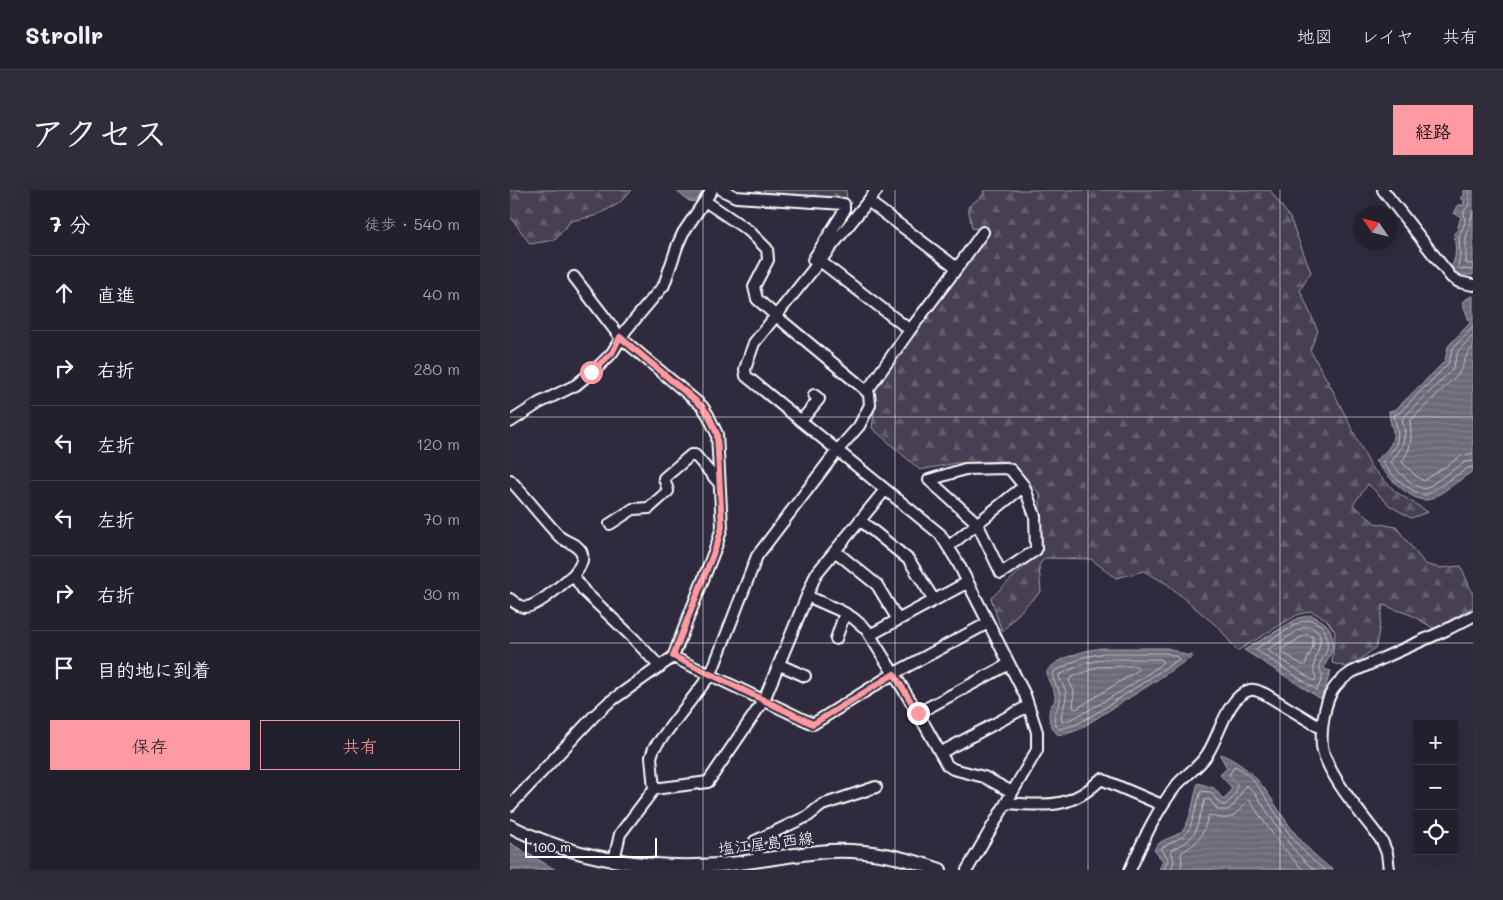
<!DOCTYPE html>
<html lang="ja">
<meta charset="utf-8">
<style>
body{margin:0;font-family:Mali,"Klee One",sans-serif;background:#2f2d3a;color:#f1f3f6}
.controls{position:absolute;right:15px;bottom:15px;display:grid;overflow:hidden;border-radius:0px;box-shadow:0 5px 20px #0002}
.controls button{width:45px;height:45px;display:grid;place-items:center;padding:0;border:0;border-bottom:1px solid #403e4a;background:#23202e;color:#f1f3f6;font:25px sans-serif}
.compass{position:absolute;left:843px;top:15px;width:45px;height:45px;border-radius:50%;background:#23202e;box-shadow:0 5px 20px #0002;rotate:305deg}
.scale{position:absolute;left:15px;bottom:12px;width:132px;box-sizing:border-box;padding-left:5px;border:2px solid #fff;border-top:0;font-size:14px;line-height:18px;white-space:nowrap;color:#fff;-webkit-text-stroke:4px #2f2a3d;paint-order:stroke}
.stop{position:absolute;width:15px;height:15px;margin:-11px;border:4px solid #ff9aa2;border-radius:50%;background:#fff}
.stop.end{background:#ff9aa2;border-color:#fff;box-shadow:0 1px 5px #0008}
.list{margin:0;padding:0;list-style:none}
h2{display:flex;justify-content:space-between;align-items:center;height:65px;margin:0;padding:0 20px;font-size:21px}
h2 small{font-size:16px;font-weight:400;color:#a3a3aa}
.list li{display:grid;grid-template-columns:32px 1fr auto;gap:15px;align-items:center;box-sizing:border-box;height:75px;padding:0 20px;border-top:1px solid #403e4a}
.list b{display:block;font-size:19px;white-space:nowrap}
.list em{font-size:16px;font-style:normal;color:#a3a3aa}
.actions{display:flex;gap:10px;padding:15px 20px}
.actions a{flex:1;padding:11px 0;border:1px solid #ff9aa2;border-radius:0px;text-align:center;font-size:18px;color:#ff9aa2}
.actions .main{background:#ff9aa2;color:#111}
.icon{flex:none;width:28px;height:28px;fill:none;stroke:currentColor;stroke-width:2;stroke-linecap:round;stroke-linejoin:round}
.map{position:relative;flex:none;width:963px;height:680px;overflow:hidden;border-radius:0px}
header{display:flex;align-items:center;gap:30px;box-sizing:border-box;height:70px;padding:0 25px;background:#23202e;border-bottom:1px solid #403e4a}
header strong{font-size:24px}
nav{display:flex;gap:28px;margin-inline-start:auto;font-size:18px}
.intro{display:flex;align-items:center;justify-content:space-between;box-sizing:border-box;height:120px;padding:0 30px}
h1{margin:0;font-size:35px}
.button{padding:12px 22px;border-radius:0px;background:#ff9aa2;color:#111;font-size:18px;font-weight:700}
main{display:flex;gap:30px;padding:0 30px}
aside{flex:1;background:#23202e;border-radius:0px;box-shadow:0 5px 20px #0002}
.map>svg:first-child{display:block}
.forest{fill:url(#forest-firs);stroke:#a2a0a8}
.cemetery{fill:url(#cemetery-stones);stroke:#a2a0a8}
.water{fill:url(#water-rules);stroke:#a7a6ad}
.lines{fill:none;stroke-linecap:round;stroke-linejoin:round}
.shore{stroke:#c5c3c9;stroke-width:1}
.minor-casing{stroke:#fff;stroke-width:14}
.major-casing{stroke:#fff;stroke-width:16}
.minor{stroke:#2f2a3d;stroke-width:10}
.major{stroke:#2f2a3d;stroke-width:12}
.route{stroke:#ff9aa2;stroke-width:6}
.grid{fill:none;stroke:#fff;stroke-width:1;stroke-opacity:0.55}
.labels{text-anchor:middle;stroke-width:4.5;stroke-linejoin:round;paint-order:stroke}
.street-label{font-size:16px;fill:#fff;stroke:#2f2a3d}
</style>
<header>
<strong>Strollr</strong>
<nav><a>地図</a><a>レイヤ</a><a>共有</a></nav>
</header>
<div class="intro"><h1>アクセス</h1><a class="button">経路</a></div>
<main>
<aside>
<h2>7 分<small>徒歩 · 540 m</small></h2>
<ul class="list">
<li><svg class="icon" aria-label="ahead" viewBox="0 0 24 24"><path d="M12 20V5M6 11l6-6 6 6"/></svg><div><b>直進</b></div><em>40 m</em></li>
<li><svg class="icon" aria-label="right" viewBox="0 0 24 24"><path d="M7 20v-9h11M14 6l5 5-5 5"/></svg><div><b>右折</b></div><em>280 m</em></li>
<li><svg class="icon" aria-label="left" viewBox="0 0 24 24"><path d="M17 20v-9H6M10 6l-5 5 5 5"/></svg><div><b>左折</b></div><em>120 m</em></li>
<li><svg class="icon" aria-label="left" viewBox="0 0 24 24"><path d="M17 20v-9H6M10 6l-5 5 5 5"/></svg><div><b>左折</b></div><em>70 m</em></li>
<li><svg class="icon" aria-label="right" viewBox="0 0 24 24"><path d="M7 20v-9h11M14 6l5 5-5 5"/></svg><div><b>右折</b></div><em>30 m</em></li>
<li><svg class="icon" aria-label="arrive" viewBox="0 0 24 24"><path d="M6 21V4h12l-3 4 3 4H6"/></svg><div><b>目的地に到着</b></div></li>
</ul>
<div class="actions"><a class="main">保存</a><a>共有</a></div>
</aside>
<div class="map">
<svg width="963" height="680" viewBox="0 0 963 680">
<defs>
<pattern id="forest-firs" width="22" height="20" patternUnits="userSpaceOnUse" patternTransform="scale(1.25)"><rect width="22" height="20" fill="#464152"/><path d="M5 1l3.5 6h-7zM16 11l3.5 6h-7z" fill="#625e6c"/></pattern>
<pattern id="cemetery-stones" width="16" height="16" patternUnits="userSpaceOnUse" patternTransform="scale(1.25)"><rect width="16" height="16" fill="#464152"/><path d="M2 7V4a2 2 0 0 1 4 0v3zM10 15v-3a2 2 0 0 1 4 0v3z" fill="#625e6c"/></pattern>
<pattern id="water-rules" width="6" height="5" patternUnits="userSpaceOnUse" patternTransform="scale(1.25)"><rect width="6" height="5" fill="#6d6a77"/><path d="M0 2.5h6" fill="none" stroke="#83808b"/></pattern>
</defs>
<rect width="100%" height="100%" fill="#2f2a3d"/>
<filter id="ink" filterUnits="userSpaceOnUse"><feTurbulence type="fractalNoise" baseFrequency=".02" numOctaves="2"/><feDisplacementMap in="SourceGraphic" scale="10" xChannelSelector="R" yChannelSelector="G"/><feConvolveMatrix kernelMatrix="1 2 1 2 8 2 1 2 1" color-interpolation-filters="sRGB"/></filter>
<g filter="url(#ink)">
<path class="forest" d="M0,0H122L108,14L85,26L61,31L45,50L20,54L0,26Z
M473,0H760L780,28L801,82L790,100L808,141L800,160L821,197L861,277L886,302L918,322L901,328L880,316L858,294L843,315L865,333L886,337L915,374L929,378L951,376L963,405V417L925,439L901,425L873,415L866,457L840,478L822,473L825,442L816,429L801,421L787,425L727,461L710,439L657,394L634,381L606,388L581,369L535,368L529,375L531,402L517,414L492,442L481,408L530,362V304L498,271L446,273L410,280L362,238L365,216L362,201L480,41L462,38L458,17L474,4Z"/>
<path class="cemetery" d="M254,0H336L337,10L255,7Z"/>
<path class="water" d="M165,0H194L190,12L179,11Z
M954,0H963V85C954,86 945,85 941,77C948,66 945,55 944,43L947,41L951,26L944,24L948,15H954V10L950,8L954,6Z
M961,106H963V281C955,286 924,310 917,310C900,312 875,283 865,271C874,263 885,255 883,241C881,234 879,229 879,221L886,219L935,171L938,156L960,133L952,112Z
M801,425C818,432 825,441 822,460C821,467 815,472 814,479L821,481L811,509L734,460L788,428Z
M593,458H658L676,465H682V468L677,470L638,496L568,540L553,545L547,544C541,537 537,528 540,518C542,513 545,513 545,507C545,498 537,494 537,481C546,468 578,459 593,458Z
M711,564C752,582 759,609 784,642C796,657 808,669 823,680H649L653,671L644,660C649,648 664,649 673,640C681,631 684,605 688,593L704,598L714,610L722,598L710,585L717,578L710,565Z
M0,653L46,680H0Z"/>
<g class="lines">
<path class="shore" d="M959,0V15L954,21L955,33L949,46L950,66L948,76L951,79L963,80
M963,21L956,48V73L958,74H963
M963,137L943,158L938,174L889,223L884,225L888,243L886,256L872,272C879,284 902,304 916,305L958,278L963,277
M963,146L948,161L943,179L892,229L895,243L892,257L881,272C888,282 903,297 915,299L955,272L963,271
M963,157C953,167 956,173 948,184L900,231C902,250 902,256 892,272L906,286L914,291L951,266L963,263
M801,430C811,434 816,438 817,450C817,454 818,458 816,462C811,473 806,474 813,486L807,500L746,460L747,458L790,432Z
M800,437C825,446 796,469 806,488L804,491L757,460L792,438Z
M800,445L803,447V456L795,475H792L772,462L773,458L795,445Z
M594,463H657L667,467L669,469L590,521L565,535L549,539C537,525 552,518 550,505C549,496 541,492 543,482L571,468Z
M594,469H651L653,472C645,482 565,531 552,532C549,522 557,515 556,504C556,497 549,492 549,485L573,474Z
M626,476L629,478L627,481L566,519L563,518L564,501L559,491L560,488L587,477Z
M654,680L658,669L651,658L674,646L680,638L691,601L701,602L709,613L714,615C721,612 728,602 727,595L719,585L725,576C749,588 764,624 780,645C790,658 801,670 815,680
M661,680L664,671L661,660L678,651L685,642L695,610L699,609L708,620H718L724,615L736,595C746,602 753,616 760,626C773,645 786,666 805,680
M670,680L672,673L671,663C692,650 691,647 699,625C703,625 706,628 711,628C726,630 730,617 739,610L769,653L793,680"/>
<defs>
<path id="minor" d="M212,0L226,7L334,14V21L303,70
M367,0L244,153L235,179L236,186L430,344L447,371L515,505L527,542V560L457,680
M873,0L941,87L949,92L963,95
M310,71L400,140
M447,78L473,42
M64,87L110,147L192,216L198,225L207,244L212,337L207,354L163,467
M357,201L400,140L447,78L358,11
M291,231L309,209L304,205
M0,232L29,213L66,195L90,175L102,163L116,140L154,95L168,54L173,43L202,0
M0,290C17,308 32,328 49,346C56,353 70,354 72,364C74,372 68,379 63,385
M350,330L399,370L424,410
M100,334L123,319L139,318L158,301L154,288L181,265H185L209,293
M438,357L514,296L525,326L526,360L491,383L467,333L419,290L455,279L496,278L501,280L514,296
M325,361L367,395L388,430
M297,406L306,384L375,300
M0,409C4,412 8,416 14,417C27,418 53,393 63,385L74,401L123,448L150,477
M360,445L458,392
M326,449L335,423
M270,475L295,486
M408,523L437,575L443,579L474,587L502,602
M430,563L518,516
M144,599L198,592L254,510L297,406L331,421L343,428L356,439L408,523L499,474
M496,613C536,615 560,620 591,589L652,615
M0,616L83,527L98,513L163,467L303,534L383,484L478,433
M104,670L110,644L144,599L141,567L144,558L201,484L247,366L327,261L349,236L360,215L359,204L353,198L266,126L247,109L244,97L258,70L257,59L239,41L195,11
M250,670L245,651L298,626L312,615L366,597
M620,680C633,651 646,621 666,596C675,585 688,578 696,566C709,549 716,507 740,500C745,499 750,502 755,504L811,538
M879,680L877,663L872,651C854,627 816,584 812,556C811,546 812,536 814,525C818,504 824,494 842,482L936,440L963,426"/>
<path id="major" d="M0,636C64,669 138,680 209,675C246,672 282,664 319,661C357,659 394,667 430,680"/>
</defs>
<use href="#minor" class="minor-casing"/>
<use href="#major" class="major-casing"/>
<use href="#minor" class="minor"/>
<use href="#major" class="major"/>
</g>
</g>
<g class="lines" filter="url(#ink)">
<path class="route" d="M81,182L102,163L110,147L192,216L198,224L207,244L212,337L207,354L163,466L303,534L384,484L408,523"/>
</g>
<path class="grid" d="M193,0V680M385,0V680M578,0V680M770,0V680M0,227H963M0,453H963"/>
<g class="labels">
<g class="street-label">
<text transform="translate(256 653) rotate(-7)" y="6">塩江屋島西線</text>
</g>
</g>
</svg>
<div class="controls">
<button>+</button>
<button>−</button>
<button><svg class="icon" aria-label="locate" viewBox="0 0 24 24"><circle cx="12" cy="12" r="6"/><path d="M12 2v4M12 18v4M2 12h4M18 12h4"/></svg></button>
</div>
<svg class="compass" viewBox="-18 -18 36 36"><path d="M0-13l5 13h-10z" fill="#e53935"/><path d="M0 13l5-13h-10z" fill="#a3a3aa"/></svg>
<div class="scale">100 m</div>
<div class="stop" style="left:81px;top:182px"></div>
<div class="stop end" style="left:408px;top:523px"></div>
</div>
</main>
